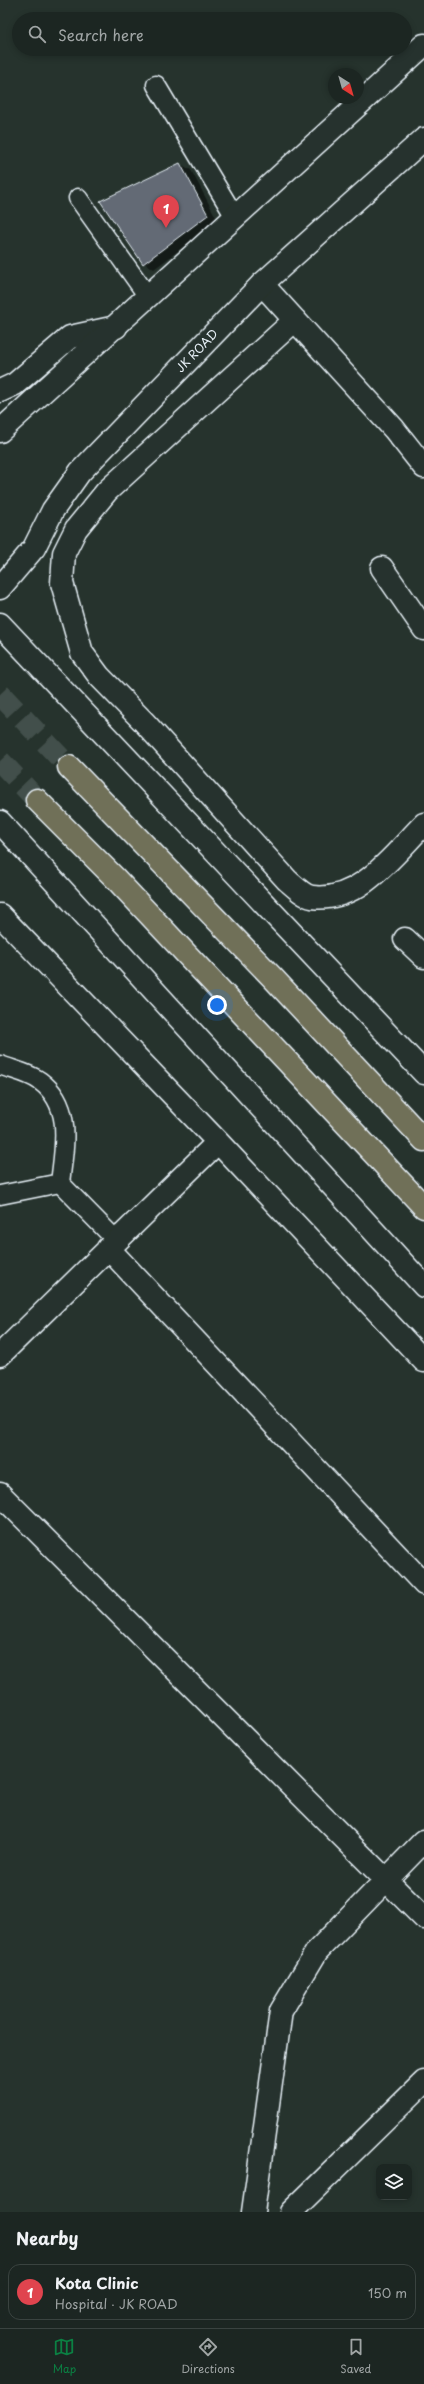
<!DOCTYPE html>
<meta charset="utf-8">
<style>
body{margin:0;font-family:"Playpen Sans",sans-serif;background:#29322f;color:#f1f3f6}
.controls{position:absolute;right:12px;bottom:12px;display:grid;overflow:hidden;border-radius:8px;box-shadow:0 2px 6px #0003}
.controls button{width:36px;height:36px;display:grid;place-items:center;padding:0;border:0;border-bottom:1px solid #3a4340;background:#1c2622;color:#f1f3f6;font:20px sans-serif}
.compass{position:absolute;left:328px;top:68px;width:36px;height:36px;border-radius:50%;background:#1c2622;box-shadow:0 2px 6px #0003;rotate:143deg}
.you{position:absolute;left:217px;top:1005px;width:14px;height:14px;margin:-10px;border:3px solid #fff;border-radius:50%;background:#1a73e8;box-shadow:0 0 0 6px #1a73e833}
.badge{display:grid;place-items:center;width:26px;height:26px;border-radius:50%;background:#0b8043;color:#fff;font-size:13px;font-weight:700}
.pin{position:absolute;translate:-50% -33px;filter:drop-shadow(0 1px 2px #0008)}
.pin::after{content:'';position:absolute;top:21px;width:14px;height:12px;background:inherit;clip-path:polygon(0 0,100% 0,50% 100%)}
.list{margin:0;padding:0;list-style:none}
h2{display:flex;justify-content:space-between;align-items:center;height:52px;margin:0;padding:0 16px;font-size:17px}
h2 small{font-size:13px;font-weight:400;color:#a0a5a5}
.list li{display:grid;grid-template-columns:26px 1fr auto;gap:12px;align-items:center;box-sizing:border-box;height:56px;margin:0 8px 8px;padding:0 8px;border:1px solid #3a4340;border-radius:12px}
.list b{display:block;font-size:15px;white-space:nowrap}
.list p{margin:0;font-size:13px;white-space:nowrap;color:#a0a5a5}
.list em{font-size:13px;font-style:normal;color:#a0a5a5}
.icon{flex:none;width:22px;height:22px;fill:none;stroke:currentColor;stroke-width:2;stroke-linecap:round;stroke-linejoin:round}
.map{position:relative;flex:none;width:424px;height:2212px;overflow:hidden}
.search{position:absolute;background:#1c2622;box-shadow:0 2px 6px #0003;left:12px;right:12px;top:12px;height:44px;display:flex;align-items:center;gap:10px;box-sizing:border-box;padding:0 14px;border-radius:22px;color:#a0a5a5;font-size:15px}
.sheet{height:116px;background:#1c2622}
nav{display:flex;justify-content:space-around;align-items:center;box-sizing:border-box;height:56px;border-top:1px solid #3a4340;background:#1c2622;font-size:11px;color:#a0a5a5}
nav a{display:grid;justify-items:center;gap:2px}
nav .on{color:#0b8043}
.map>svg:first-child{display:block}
.shadow{fill:#0007}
.building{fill:#636a75;stroke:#e8f1f8}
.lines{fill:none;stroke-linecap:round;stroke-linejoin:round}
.primary-tunnel{stroke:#43504b;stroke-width:22;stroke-dasharray:22 11;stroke-linecap:butt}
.lane-casing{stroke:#e8f1f8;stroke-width:21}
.street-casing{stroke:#e8f1f8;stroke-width:25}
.secondary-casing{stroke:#e8f1f8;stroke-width:25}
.primary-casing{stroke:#e8f1f8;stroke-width:25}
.lane{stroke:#26332d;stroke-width:18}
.street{stroke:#26332d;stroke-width:22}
.secondary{stroke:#26332d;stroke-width:22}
.primary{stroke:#706f59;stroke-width:22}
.labels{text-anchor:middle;stroke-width:3.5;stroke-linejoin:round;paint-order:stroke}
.street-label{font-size:12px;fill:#e8f1f8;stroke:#26332d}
</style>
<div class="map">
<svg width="424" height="2212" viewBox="0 0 424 2212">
<rect width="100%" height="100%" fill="#26332d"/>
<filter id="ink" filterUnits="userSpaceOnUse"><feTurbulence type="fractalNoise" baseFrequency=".025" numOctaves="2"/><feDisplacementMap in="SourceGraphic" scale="8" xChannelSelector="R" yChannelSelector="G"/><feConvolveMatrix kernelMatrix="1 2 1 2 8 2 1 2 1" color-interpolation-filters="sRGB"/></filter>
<g filter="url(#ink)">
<path class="shadow" d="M180,164L191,170L218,221L154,269L144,263Z"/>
<path class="building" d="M180,163L208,215L143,264L100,201Z"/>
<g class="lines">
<path class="primary-tunnel" d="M0,694L69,767
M0,761L37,800"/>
<defs>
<path id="lane" d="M156,85L235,217
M78,198L149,298
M0,1065C13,1070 29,1073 40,1081C74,1106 64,1147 60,1183
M60,1183L116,1240
M0,1195L60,1183"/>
<path id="street" d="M262,284L394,429L424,467
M295,320L107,491L76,529L64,553L62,583L82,653L99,676L144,722L287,880C293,885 304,896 312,897C360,903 394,854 424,824
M0,391L15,384L70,337L116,327
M382,568L424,629
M0,915L218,1142L424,1361
M405,939L424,957
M108,1248L424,1584
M0,1355L218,1142
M0,1494L424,1918
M253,2212L281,2011L317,1951L424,1841
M291,2212L424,2082"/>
<g id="secondary">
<path d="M0,431L424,45"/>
<path id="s1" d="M0,588L34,548L53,510L80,472L262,284L424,139"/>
<path d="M0,624L424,1073"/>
<path d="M0,822L424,1286"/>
</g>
<path id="primary" d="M69,767L273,978L424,1140
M37,800L114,877L424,1207"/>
</defs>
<use href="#lane" class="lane-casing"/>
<use href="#street" class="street-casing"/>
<use href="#secondary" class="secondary-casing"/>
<use href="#primary" class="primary-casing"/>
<use href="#lane" class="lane"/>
<use href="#street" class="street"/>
<use href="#secondary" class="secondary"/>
<use href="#primary" class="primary"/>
</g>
</g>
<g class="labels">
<g class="street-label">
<text dy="4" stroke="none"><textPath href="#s1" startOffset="310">JK ROAD</textPath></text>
</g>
</g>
</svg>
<div class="controls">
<button><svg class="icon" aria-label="layers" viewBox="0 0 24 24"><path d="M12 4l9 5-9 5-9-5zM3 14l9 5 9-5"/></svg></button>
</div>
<svg class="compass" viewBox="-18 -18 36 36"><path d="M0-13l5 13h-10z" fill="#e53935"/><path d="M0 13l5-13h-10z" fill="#a0a5a5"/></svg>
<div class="you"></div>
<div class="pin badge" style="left:166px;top:228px;background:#e0444e">1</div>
<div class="search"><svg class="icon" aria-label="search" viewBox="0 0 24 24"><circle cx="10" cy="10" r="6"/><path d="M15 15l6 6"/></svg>Search here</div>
</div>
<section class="sheet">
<h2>Nearby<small></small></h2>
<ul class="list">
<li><span class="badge" style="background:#e0444e">1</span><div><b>Kota Clinic</b><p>Hospital · JK ROAD</p></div><em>150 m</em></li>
</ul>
</section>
<nav>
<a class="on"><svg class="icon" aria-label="map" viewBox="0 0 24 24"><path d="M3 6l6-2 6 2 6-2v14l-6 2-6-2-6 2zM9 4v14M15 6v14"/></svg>Map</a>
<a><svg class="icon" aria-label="directions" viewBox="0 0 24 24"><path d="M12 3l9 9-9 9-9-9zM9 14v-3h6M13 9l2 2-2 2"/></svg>Directions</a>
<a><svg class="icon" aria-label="saved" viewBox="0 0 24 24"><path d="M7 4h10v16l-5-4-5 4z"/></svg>Saved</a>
</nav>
